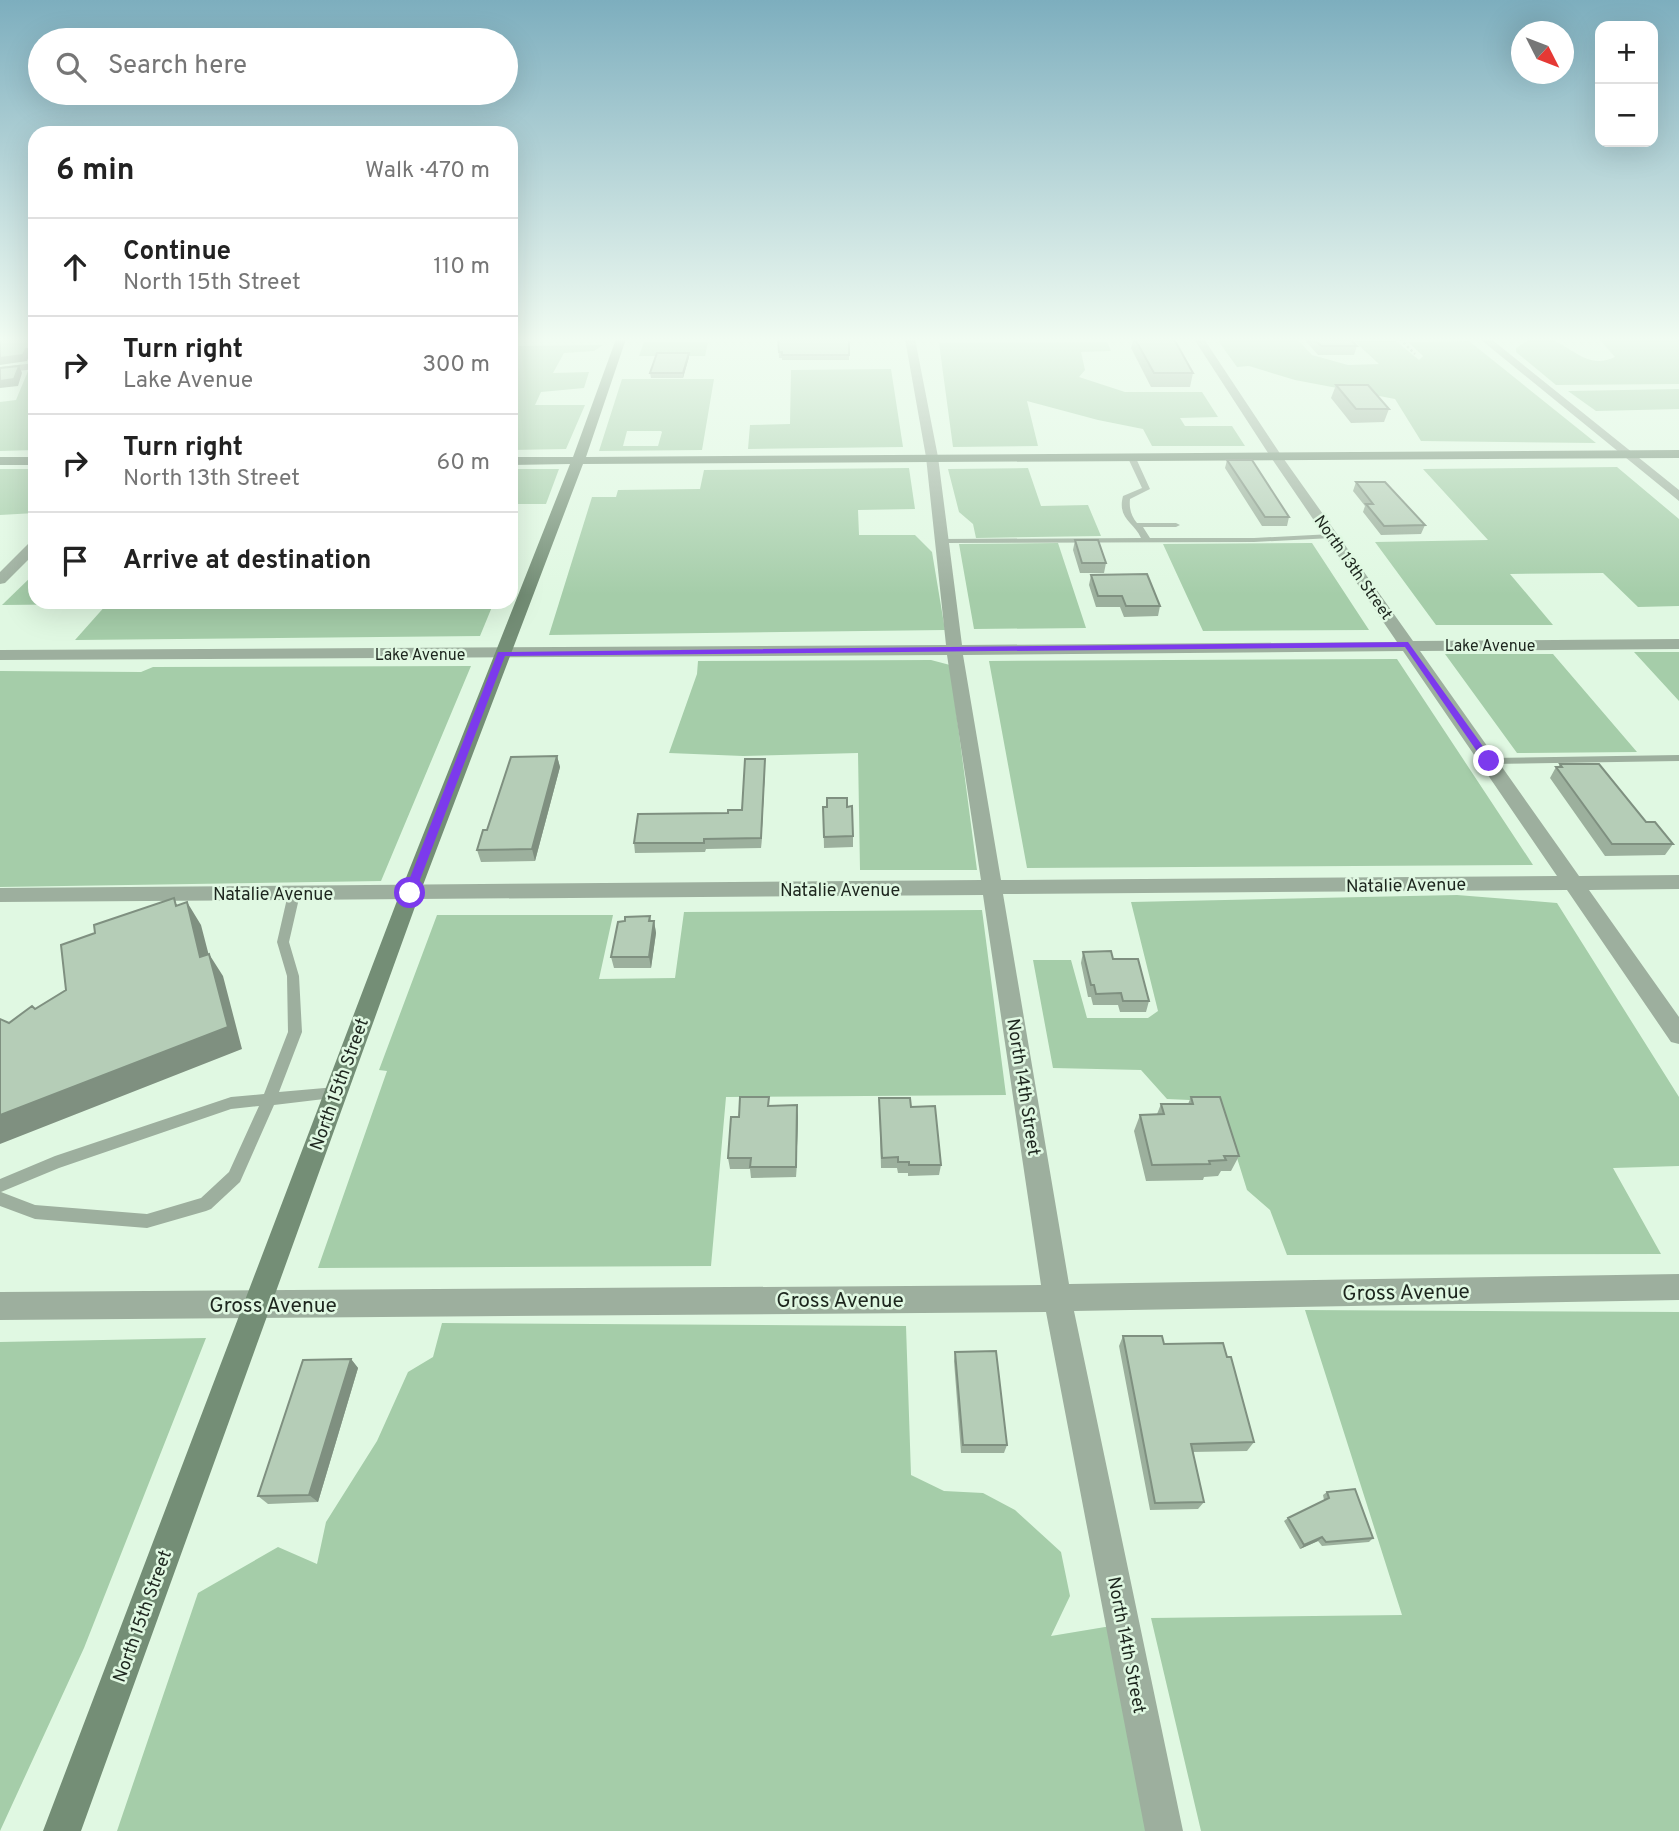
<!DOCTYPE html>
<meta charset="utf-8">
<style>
body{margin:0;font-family:Overpass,sans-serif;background:#f2f2f2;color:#222}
.controls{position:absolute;right:21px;top:21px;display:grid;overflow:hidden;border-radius:14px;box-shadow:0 7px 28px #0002}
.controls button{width:63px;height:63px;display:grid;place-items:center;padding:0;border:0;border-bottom:2px solid #e0e0e0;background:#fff;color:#222;font:35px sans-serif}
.compass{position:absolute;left:1511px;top:21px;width:63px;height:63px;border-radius:50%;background:#fff;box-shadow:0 7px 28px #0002;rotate:132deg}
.stop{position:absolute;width:21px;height:21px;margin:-16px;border:5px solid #7c3aed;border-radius:50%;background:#fff}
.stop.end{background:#7c3aed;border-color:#fff;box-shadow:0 2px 7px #0008}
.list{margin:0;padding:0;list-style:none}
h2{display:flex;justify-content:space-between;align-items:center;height:91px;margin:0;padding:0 28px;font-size:30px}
h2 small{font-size:23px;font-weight:400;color:#767676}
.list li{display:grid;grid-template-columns:46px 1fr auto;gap:21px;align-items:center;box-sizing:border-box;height:98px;padding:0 28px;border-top:2px solid #e0e0e0}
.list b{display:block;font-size:26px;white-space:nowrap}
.list p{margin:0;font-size:23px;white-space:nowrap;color:#767676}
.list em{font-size:23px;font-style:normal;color:#767676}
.icon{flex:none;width:38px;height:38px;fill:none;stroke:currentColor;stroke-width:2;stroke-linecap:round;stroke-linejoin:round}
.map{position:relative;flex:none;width:1679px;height:1831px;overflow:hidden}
.search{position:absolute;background:#fff;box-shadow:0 7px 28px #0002;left:28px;top:28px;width:490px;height:77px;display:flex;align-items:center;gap:18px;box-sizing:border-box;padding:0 24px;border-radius:38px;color:#767676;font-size:26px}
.panel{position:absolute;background:#fff;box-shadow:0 7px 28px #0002;left:28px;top:126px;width:490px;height:483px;border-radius:21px}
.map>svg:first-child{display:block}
.green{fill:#a5cda9;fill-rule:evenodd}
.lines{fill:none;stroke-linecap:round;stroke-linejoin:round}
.path{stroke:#8b9c8c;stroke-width:2.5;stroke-dasharray:2.5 2.5;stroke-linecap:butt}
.lane{fill:#9daf9e;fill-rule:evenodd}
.street{fill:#9daf9e;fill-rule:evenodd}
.secondary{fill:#748e76;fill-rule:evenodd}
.wall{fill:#9cb09d}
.shaded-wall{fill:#7f9080}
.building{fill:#b5cdb7;stroke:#7f9080;stroke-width:2}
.route{fill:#7c3aed}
.labels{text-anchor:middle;stroke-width:5;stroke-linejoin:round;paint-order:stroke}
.far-street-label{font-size:16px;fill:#1d261e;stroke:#e0f8e2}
.street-label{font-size:18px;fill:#1d261e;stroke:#e0f8e2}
.near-street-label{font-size:21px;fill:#1d261e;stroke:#e0f8e2}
</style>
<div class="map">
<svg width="1679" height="1831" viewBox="0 0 1679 1831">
<rect width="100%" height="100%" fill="#e0f8e2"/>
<path class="green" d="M1221,339H1297L1312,355L1348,365L1379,364L1354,341H1396L1419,360L1423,356L1408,342L1469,341L1596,443L1421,441L1395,399L1295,380L1249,366L1237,367L1219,342Z
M1530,339C1537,339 1545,338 1552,340C1574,348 1588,370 1615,357L1599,339H1679V384L1556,385L1516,352V348Z
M644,342H708L705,356H639Z
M1107,342L1111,351L1081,352L1085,370L1079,377L1125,392H1202L1218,417L1180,418L1185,426H1232L1245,446H1152L1143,429L1098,420L1027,401L1038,446L953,447L939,343Z
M603,345L594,351L564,353L553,373L589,372L584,388L541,392L535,405H585L566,449L511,450V346Z
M891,369L903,447L748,449L750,425L790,424L791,370Z
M35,370V450L0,451V402L16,400L28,371Z
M622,379H714L702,450L599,451ZM627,431H661L662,432L658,446H623Z
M1679,389V409L1596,411L1568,391Z
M1617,467L1679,519V606L1638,607L1603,573L1510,574L1553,625H1436L1375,542L1488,540L1423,469Z
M909,468L915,509L858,510L859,535H915L932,552L945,630L549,635L592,497H616L618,490L700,489L704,470Z
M1028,468L1041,506L1088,505L1101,536L976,538L973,524L959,512L948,469Z
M0,469H35V513L0,515Z
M511,469H559L546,504H511Z
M1058,543L1086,628L974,629L959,544Z
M1312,543L1369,630L1203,631L1163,544Z
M35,573V602H494L480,636L75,640L107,604L2,605Z
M1634,652H1679V701Z
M1445,654H1553L1637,752L1517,753Z
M1397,659L1533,865L1027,868L989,661Z
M931,660L950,665L977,870H860L858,753L743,756L669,753L697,674L698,661Z
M471,666L381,881L0,887V671L141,672L153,667Z
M1457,895L1557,903L1679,1097V1166L1613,1168L1661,1254L1287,1255L1270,1210L1247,1190L1228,1129L1212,1101L1167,1099L1141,1070L1053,1068L1033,960H1071L1087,1018H1148L1158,1011L1131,902Z
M982,910L1006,1095L726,1097L711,1266L318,1268L387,1071L379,1070L437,915H613L599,979L675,978L684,912Z
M1305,1310L1679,1312V1831H1201L1151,1618L1402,1615Z
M442,1323L906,1326L911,1475L944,1491L983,1493L1015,1510L1061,1552L1070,1596L1051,1636L1111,1626L1152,1831H117L198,1593L278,1547L317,1564L326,1522L377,1441L408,1372L433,1357Z
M206,1338L84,1648L0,1831V1342Z"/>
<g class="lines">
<path class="path" d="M1400,339L1415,354"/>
<path class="lane" d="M1128,454L1135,456L1150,489L1130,499C1129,508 1131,516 1137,523H1176L1180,525L1176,527H1143L1150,538H1254L1332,534L1336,536L1332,538L1254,542L942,543L938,541L942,539L1141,538C1134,522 1117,519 1123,496L1142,488L1127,456Z
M1679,755V761L1489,764L1484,761L1489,758Z
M294,890L300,894L289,942L299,976L302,1032L279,1092L336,1087L341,1089L343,1093L341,1097L274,1105L240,1182L211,1209L206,1211L147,1228L35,1219L0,1206V1179L55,1156L231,1097L264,1094L288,1032L287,976L277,942L288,894ZM259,1106L229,1172L201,1198L147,1214L35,1205L1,1192L59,1168L231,1109Z"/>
<path class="street" d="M905,339H915L938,457L962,645L1397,642L1270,456L1194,339H1204L1281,455L1413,641L1679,639V649L1420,651L1579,876L1679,875V889L1589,890L1679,1017V1044L1671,1042L1567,890L1003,894L1069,1284L1679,1274V1300L1074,1311L1183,1831H1145L1046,1312L0,1320V1292L1041,1285L983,895L0,902V888L981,880L947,655L0,660V650L946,645L926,457ZM1403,651L1557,876L1001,880L963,655Z
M1480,339H1491L1679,490V501Z
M35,363V369L0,373V367Z
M35,541V553L5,583L0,584V572L30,542Z"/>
<path class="secondary" d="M616,339H626L586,457L1679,450V458L583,464L420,893L81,1831H43L400,893L570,464L511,465V457H573Z
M0,457H35V465H0Z"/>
</g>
<path class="wall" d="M778,339H849V360H782V358H779Z
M1133,339H1174L1193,373L1190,387H1151L1131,348Z
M1304,339H1350L1357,346L1354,355H1318Z
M689,353V357L683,378H651L650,373Z
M1336,385L1389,409L1384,422L1351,423L1331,398Z
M1227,460L1289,517L1287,526H1262L1225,468Z
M1356,482L1425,525L1421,534L1381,535L1363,512L1365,506L1353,491Z
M1075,540L1106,563L1104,573H1080L1073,550Z
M1091,575L1160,606L1158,616L1124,617L1120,607H1096L1089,585Z
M557,756L560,767L535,861L481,862L477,850L487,830Z
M765,759V768L761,848L706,849L705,852L635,853L634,843L728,813L742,810Z
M1560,764L1646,822L1673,844L1665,855L1605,856L1550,778L1556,767H1558Z
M823,807H847L853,836V847L824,848Z
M650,916L651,921H654L656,933L651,968H614L611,957L625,921Z
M1083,952L1113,959L1149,1001L1146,1012H1120L1118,1005H1093L1091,997H1088L1081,963Z
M1191,1097L1239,1156L1231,1171H1221L1218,1176L1204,1177L1203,1180L1146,1181L1134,1131L1140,1115L1157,1114L1161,1104H1188Z
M879,1098L911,1107L941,1165L939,1175L908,1176V1173H898L897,1168H881Z
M769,1106L798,1116L796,1177L751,1178L750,1169H730L728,1158L739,1117Z
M1123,1336L1227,1357L1254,1442L1247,1451L1192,1452L1204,1502L1198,1509L1150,1510L1119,1346Z
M955,1352L1007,1445L1004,1453H961L954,1361Z
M351,1359L358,1368L318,1502L268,1504L258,1496Z
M1327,1492L1373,1538L1369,1542L1322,1546L1318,1541L1300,1549L1284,1521L1288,1518L1324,1500L1323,1495Z"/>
<path class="shaded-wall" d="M35,348V355L29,356L27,361L0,365V358L26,349Z
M689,353V357L683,378V373Z
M19,366L22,373L18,386L0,388V381Z
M557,756L560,767L535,861L532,849Z
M765,759V768L761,848V838Z
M187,902L201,925L215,979L200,957Z
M654,921L656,933L651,968L649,957Z
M209,954L223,976L242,1049L0,1144V1115Z
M797,1105L798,1116L796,1177V1167Z
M351,1359L358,1368L318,1502L309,1495Z
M1322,1537L1318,1541L1300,1549L1304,1545Z"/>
<path class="building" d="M0,339H35V348L26,349L23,355L0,358Z
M778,339H849V355H782V352H779Z
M1135,339H1174L1193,373H1154Z
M1314,339H1350L1357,346H1321Z
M657,353H689L683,373H650Z
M19,366L14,379L0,381V368Z
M1336,385H1368L1389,409H1356Z
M1227,460H1252L1289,517H1265Z
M1356,482H1385L1425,525L1384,526L1366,504H1373Z
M1075,540H1098L1106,563H1082Z
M1147,574L1160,606H1126L1122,596H1098L1091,575Z
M557,756L532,849L477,850L483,830H487L511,757Z
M745,759H765L761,838L704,839V843H634L638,814L728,813V810H742Z
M1560,764H1599L1646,822H1655L1673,844H1612L1556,767H1562Z
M827,798H847V807L852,806L853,836L824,837L823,807H827Z
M174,898L176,906L187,902L200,957L209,954L228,1027L0,1115V1019L9,1023L32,1006L35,1009L66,990L61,945L95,933L94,925Z
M650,916L649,921H654L649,957H611L618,922L625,921V917Z
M1111,951L1113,959H1138L1149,1001H1123L1121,993L1096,994L1094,985H1091L1083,952Z
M740,1097H769L768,1106L797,1105L796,1167H750L751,1158H728L731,1117H739Z
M1191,1097H1220L1239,1156H1224L1226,1160L1209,1161L1210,1164L1152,1165L1140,1115L1164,1114L1161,1104H1193Z
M879,1098H910L911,1107L935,1106L941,1165H909V1162H898V1157L882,1158Z
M1123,1336H1162L1164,1344L1223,1343L1227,1357H1231L1254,1442L1191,1444L1204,1502L1155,1503Z
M996,1351L1007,1445H963L955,1352Z
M351,1359L309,1495L258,1496L303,1360Z
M1355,1489L1373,1538L1326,1542L1322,1537L1304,1545L1288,1518L1329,1498L1327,1492Z"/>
<linearGradient id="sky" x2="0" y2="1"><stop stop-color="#7daebe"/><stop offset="0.57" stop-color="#f1fcf2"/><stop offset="1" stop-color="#f1fcf2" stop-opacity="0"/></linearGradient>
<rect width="1679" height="595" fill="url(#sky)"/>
<path class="route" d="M1408,642L1492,759V763H1485L1405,647L505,656L415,893L410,897L404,893L498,652Z"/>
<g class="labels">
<g class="far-street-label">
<text transform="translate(1354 567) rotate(55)" y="6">North 13th Street</text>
<text x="1490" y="651">Lake Avenue</text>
<text x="420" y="660">Lake Avenue</text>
</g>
<g class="street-label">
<text transform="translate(1406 885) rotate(-1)" y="6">Natalie Avenue</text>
<text x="840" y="896">Natalie Avenue</text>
<text x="273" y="900">Natalie Avenue</text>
<text transform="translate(339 1084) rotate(-70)" y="6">North 15th Street</text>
<text transform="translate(1024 1087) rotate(81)" y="6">North 14th Street</text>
<text transform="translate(142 1616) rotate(-70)" y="6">North 15th Street</text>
<text transform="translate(1127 1645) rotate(79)" y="6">North 14th Street</text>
</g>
<g class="near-street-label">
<text transform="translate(1406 1292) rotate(-1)" y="7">Gross Avenue</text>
<text x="840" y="1307">Gross Avenue</text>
<text x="273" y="1312">Gross Avenue</text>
</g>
</g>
</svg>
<div class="controls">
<button>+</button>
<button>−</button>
</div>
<svg class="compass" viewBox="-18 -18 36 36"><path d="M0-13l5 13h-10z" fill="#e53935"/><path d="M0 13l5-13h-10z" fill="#767676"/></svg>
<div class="stop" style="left:410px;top:893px"></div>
<div class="stop end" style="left:1489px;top:761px"></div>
<div class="search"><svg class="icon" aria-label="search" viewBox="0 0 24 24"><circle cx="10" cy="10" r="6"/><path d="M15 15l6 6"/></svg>Search here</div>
<section class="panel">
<h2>6 min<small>Walk · 470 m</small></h2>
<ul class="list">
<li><svg class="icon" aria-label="ahead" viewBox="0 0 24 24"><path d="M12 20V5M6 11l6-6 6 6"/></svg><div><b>Continue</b><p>North 15th Street</p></div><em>110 m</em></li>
<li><svg class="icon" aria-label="right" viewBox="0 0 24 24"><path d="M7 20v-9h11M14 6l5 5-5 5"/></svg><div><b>Turn right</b><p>Lake Avenue</p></div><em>300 m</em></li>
<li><svg class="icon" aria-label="right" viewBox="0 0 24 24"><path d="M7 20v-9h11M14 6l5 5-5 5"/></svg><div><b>Turn right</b><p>North 13th Street</p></div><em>60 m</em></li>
<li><svg class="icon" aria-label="arrive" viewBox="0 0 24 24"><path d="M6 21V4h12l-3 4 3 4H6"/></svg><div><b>Arrive at destination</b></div></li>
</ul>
</section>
</div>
